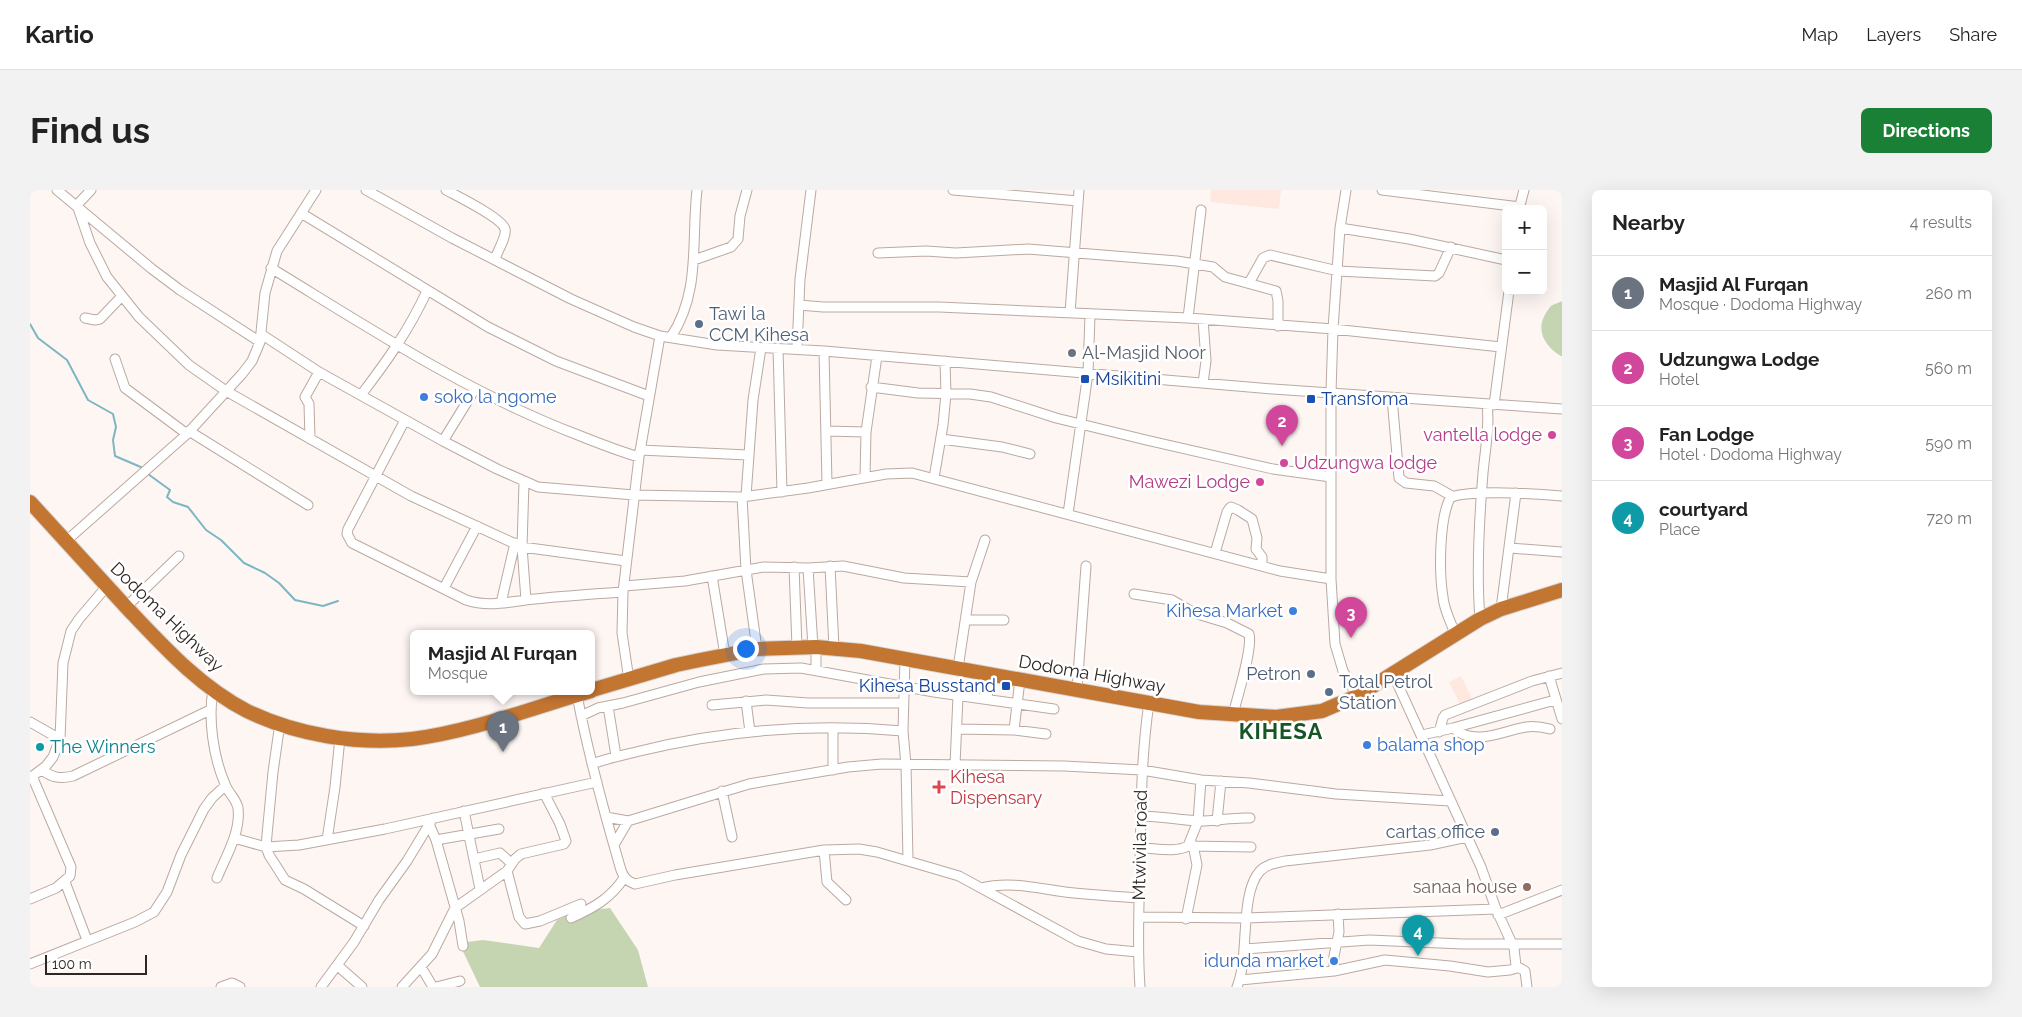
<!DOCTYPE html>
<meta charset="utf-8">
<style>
body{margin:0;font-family:Raleway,sans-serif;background:#f2f2f2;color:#222}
.controls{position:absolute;right:15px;top:15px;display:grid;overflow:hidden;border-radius:8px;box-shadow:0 5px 20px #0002}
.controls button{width:45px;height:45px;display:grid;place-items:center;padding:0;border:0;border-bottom:1px solid #e0e0e0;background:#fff;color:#222;font:25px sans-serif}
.scale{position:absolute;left:15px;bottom:12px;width:102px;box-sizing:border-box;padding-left:5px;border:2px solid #2e2724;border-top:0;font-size:14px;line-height:18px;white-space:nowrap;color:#2e2724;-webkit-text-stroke:4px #fff;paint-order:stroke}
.you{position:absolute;left:715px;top:458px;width:18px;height:18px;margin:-12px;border:4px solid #fff;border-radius:50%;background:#1a73e8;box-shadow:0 0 0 8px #1a73e833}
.badge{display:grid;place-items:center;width:32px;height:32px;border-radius:50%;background:#198035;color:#fff;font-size:16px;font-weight:700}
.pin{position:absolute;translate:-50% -41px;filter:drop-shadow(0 1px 2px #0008)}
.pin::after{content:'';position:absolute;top:26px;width:18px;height:15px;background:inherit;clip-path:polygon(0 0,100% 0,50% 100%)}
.popup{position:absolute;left:380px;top:440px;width:185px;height:65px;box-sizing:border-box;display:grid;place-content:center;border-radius:8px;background:#fff;filter:drop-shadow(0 1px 4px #0005);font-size:16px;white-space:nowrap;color:#767676}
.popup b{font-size:19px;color:#222}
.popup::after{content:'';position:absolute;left:50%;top:100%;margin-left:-10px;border:10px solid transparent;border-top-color:#fff}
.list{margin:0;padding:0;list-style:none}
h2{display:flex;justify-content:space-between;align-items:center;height:65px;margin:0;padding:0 20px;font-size:21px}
h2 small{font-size:16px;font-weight:400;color:#767676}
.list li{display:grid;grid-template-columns:32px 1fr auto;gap:15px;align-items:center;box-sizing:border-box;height:75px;padding:0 20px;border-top:1px solid #e0e0e0}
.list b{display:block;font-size:19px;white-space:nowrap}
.list p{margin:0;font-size:16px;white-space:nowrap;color:#767676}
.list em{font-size:16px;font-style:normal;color:#767676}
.map{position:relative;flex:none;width:1532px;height:797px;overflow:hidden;border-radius:8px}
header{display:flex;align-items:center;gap:30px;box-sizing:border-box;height:70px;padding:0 25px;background:#fff;border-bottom:1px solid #e0e0e0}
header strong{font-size:24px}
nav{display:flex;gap:28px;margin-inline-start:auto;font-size:18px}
.intro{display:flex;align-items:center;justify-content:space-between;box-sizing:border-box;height:120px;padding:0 30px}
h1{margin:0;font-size:35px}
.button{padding:12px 22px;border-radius:8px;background:#198035;color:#fff;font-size:18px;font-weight:700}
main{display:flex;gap:30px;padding:0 30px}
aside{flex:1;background:#fff;border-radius:8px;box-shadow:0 5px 20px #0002}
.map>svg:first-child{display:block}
.built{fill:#fee8e0}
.green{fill:#c5d5b2}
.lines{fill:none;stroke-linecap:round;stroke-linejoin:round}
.stream{stroke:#7cb6c3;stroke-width:2}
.minor-casing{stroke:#bba9a2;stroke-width:11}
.highway-casing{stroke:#d5d4d3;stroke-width:16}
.minor{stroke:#fff;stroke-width:9}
.highway{stroke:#c37532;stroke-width:14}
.service-dot{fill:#5c6f8a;stroke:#fff;stroke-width:2}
.worship-dot{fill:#6b7280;stroke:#fff;stroke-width:2}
.transit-dot{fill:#1a4fb4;stroke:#fff;stroke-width:2}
.shop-dot{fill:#3f7fe0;stroke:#fff;stroke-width:2}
.hotel-dot{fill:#d1479c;stroke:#fff;stroke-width:2}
.culture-dot{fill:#0f9aa8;stroke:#fff;stroke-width:2}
.health-dot{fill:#e0444e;stroke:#fff;stroke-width:2}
.education-dot{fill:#8d6e63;stroke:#fff;stroke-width:2}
.labels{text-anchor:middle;stroke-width:5;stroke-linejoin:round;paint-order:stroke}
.service-label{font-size:18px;fill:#4e5e75;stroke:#fff;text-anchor:start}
.worship-label{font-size:18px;fill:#5b616d;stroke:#fff;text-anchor:start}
.transit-label{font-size:18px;fill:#164399;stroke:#fff;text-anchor:start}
.shop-label{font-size:18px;fill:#366cbe;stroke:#fff;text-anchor:start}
.hotel-label{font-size:18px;fill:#b23c85;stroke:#fff;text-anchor:end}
.street-label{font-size:18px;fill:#2e2724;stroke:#fff}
.culture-label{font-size:18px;fill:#0d838f;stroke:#fff;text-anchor:start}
.health-label{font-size:18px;fill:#be3a42;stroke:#fff;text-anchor:start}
.education-label{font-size:18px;fill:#785e54;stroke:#fff;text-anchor:end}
.district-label{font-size:22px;font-weight:bold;letter-spacing:1px;fill:#185525;stroke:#fff}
</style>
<header>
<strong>Kartio</strong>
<nav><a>Map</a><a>Layers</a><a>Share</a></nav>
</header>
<div class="intro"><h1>Find us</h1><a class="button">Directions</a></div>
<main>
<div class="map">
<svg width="1532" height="797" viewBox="0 0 1532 797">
<rect width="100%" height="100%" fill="#fef6f3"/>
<path class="built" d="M1181,0H1251L1249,19L1180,12Z
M1431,486L1442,509L1430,514L1419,492Z"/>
<path class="green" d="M1532,111V166H1531C1515,157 1505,140 1516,123C1517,121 1520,117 1521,116C1523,114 1529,113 1532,111Z
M580,718L608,760L618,797H450L429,753L453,750L509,758L527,730L545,722Z"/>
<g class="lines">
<path class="stream" d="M0,134L8,148L37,170L58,210L83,224L86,237L83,250L85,266L113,278
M118,284L140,300L137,307L143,312L158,317L176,340L191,350L214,373L235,383L249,393L265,410L293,416L308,411"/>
<defs>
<path id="minor" d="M27,0L122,79L150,100L230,152
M61,0L47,15L60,53L77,87L109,127L159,175L196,201L381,306L492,357L596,371
M336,0L422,48L541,109L604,137L630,146L687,155L794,161L1243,199L1532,219
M416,0C427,6 472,28 475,39C477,46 467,62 465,69
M923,0L1048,11
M1316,0L1310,38L1303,139L1301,202V389L1305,454L1313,481L1327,506
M1352,0L1490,17
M1489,19L1494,0
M271,23L458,137L526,171L619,206
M1310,38L1379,49L1476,70
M848,63L896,61L926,63L998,59L1147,71L1183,77L1195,87L1246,101L1248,111V136
M664,70L701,57L708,49L710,26L717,0
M241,78C341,139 438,203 548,245C568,253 588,261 609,267
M1219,93L1233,68L1240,65L1308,81L1405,86L1409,83L1421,57
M769,115L793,117H909L1158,128L1303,139L1471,157
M1040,123L1049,0
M55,128L65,130L70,129L92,106
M1158,128L1171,20
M1173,129L1176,171L1173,193
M231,144L289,182L413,251L467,279L508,297L604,305L712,307L778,298L856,284L882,283L1250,381L1301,389
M641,147C671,101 661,52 667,0
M748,158L752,302
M767,159L770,89L781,0
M794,161L797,294
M85,169L95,198L157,244
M841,197L888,203L940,204L961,207L1026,228L1116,250L1243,279L1301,287
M331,205C357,171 379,140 397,101
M1362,208L1369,288L1376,293L1404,296L1422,306
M1464,215L1479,101
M375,230L318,339L317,344L322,353L436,410C460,418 481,411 505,409C534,406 563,404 593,402
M159,241L278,315
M796,241L836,242
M280,249L279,214L275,207L289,182
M911,249L972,257L1000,264
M413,251L445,199
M610,260L718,265
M835,287L836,242L847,166
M904,288L913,235L916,204L915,171
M494,292L492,357L496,410
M716,306L723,210L731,158
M712,307L716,380L727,459
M1038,324L1058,183L1060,125
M35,352L157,244L212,184L222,171L230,152L235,103L247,61L286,0
M1480,358L1532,362
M1185,363L1197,322L1199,319L1201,317L1208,320L1222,329L1227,348L1226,359L1232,367V376
M800,376L804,458
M764,377L767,457
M778,378L783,457
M682,386L695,465
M594,396L655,391L734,377L778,378L813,376L874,388L941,392
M414,398L447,336
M1104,404L1142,410L1164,423L1197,433L1219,444C1223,459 1207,507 1203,525
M471,413L485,353
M96,417L149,366
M1471,419L1486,303
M1450,429C1446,380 1449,331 1453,283C1455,260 1460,237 1457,214
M936,430H974
M1425,444C1421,432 1414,420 1413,407C1409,383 1409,330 1420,308C1436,299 1510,304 1532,306
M875,469L873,541L876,575L878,670
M928,478L941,392L955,350
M786,480V457
M1363,484L1451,677L1466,719L1484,758L1486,776L1495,781L1497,797
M1519,486L1532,529
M599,490L592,443L593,402L609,267L630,146
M183,499C178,529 183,566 195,594C198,603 206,608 208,618C211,642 196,666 187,688
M1047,499L1056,376
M547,505C558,564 574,622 591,680C594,688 597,691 605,694L645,685L794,660L829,659L847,662L929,686L1048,751L1076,759L1108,762
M957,509L960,484
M716,511L720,542
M682,515L736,510L778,513H873
M578,516L586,566
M551,526L568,518L593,513L669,492L734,479L771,478L904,502L1024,519
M0,532L30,549
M250,533L243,582L237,645L236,657L239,665L255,690L274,699L334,736
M803,538V580
M1423,538C1445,557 1472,541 1496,537C1504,536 1512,537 1520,539
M927,539L984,540L1016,544
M984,540L990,490
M1409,542L1413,528L1415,525L1502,491L1532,483
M1392,545L1423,538L1525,510
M562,574C578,568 594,565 610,561C696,540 784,533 873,541
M925,575L928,506
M12,580C23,588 30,589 43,586L180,520
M0,588L16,576L23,567L30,549L33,473L41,441L49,429L77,396
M692,601L702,647
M434,621L450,699
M1111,626C1130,626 1149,630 1169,631C1186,631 1203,627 1220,628
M576,627L598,631L719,594L818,577L852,574L1034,576L1112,580L1171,590L1219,593L1306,604L1420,611
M1187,631L1191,591
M399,634L406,650L429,731L433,756
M204,648L236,657L269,655L355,639L567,592
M297,650L305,597L310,548
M406,650L469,639
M584,655L598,631
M1159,656L1221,657
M1110,658C1125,658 1145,663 1158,656L1168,631L1171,590
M794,660L797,692L816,710
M444,669L470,663L481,673
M477,681L489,727L495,734L510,731L551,714
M35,692L57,750
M951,698C980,691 1006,698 1035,702C1060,705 1085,706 1109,708
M0,709L26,698L40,686L41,677L2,586
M1468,725L1532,700
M1109,727L1217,728L1466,719
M541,728C563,718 580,709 594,688
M1156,729L1167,675L1163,655
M1215,759L1339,750L1433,754H1532
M0,774L105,732L124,722L137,702L151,665L174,619L182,608L195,596
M308,776L332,797
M391,777L403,797
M1304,781V766L1309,742L1308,724
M1210,790L1304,781L1355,770L1420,776L1458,782L1480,780L1487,778
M191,797L202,793L210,797
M291,797L324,752L349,710L377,671L403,628
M372,797L402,764L425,718L477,681L485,669L491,664L534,654L536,651L530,634L514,603
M406,797L430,791
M1110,797C1107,756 1109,715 1110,674C1111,620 1111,567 1119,513
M1207,797C1220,766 1209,704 1230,681C1237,674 1246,673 1255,671L1400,655L1437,647"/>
<path id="highway" d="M0,312C32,347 65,383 97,418C133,456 170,497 217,521C267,545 327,555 382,549C443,541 502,518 561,501
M562,500L646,475L670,470L727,459L786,457L831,461L1169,522L1246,527L1292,521L1327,506L1450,429L1471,419L1532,400"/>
</defs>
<use href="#minor" class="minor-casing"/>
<use href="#highway" class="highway-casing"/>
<use href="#minor" class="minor"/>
<use href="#highway" class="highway"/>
</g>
<g class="service-dot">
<circle cx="669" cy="134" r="5"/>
<circle cx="1281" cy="484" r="5"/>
<circle cx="1299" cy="502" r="5"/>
<circle cx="1465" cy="642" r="5"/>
</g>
<circle class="worship-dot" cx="1042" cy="163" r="5"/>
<g class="transit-dot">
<rect x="1050" y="184" width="10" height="10" rx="2.5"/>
<rect x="1276" y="204" width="10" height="10" rx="2.5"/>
<rect x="971" y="491" width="10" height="10" rx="2.5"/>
</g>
<g class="shop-dot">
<circle cx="394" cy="207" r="5"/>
<circle cx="1263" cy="421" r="5"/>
<circle cx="1337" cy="555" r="5"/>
<circle cx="1304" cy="771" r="5"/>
</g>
<g class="hotel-dot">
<circle cx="1522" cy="245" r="5"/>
<circle cx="1254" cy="273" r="5"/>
<circle cx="1230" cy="292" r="5"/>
</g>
<circle class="culture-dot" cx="10" cy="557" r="5"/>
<path class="health-dot" d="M906.5 589.5h5v5h5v5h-5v5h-5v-5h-5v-5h5z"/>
<circle class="education-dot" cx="1497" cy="697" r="5"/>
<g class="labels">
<g class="service-label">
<text x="679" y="130">Tawi la<tspan x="679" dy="21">CCM Kihesa</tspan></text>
<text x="1271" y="490" text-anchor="end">Petron</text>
<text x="1309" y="498">Total Petrol<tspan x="1309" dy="21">Station</tspan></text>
<text x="1455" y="648" text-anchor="end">cartas office</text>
</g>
<g class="worship-label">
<text x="1052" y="169">Al-Masjid Noor</text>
</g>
<g class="transit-label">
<text x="1065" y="195">Msikitini</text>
<text x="1291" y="215">Transfoma</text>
<text x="966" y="502" text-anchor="end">Kihesa Busstand</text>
</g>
<g class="shop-label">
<text x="404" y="213">soko la ngome</text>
<text x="1253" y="427" text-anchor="end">Kihesa Market</text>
<text x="1347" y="561">balama shop</text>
<text x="1294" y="777" text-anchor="end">idunda market</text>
</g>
<g class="hotel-label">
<text x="1512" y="251">vantella lodge</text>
<text x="1264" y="279" text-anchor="start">Udzungwa lodge</text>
<text x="1220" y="298">Mawezi Lodge</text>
</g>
<g class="street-label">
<text transform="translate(137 427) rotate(44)" y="6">Dodoma Highway</text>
<text transform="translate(1062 484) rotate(10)" y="6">Dodoma Highway</text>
<text transform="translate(1110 655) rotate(-89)" y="6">Mtwivila road</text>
</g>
<g class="culture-label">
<text x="20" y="563">The Winners</text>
</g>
<g class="health-label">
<text x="920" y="593">Kihesa<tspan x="920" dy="21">Dispensary</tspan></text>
</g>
<g class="education-label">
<text x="1487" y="703">sanaa house</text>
</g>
<g class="district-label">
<text x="1251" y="549">KIHESA</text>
</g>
</g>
</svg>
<div class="controls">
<button>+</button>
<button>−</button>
</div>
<div class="scale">100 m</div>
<div class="you"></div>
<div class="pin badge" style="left:473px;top:562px;background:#6b7280">1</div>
<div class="popup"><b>Masjid Al Furqan</b>Mosque</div>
<div class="pin badge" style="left:1252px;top:256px;background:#d1479c">2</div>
<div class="pin badge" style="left:1321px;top:448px;background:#d1479c">3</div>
<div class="pin badge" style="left:1388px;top:766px;background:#0f9aa8">4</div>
</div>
<aside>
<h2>Nearby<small>4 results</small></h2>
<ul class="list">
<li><span class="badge" style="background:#6b7280">1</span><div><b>Masjid Al Furqan</b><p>Mosque · Dodoma Highway</p></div><em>260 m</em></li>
<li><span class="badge" style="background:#d1479c">2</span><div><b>Udzungwa Lodge</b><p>Hotel</p></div><em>560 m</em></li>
<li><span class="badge" style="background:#d1479c">3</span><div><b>Fan Lodge</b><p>Hotel · Dodoma Highway</p></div><em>590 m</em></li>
<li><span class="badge" style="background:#0f9aa8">4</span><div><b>courtyard</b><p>Place</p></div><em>720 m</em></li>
</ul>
</aside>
</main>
